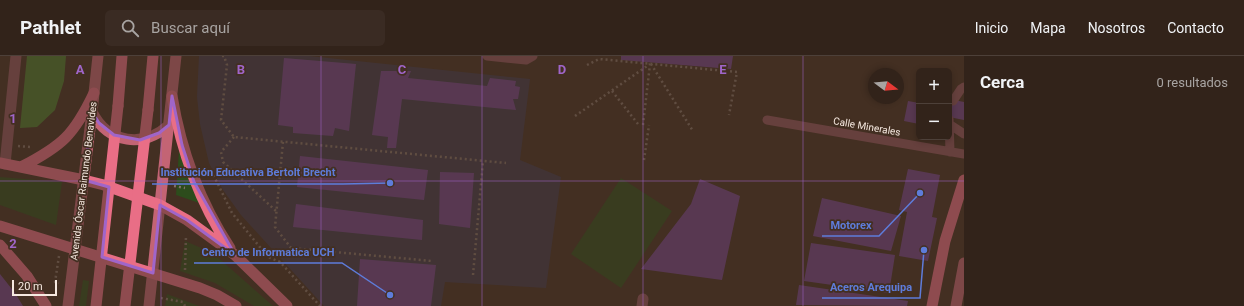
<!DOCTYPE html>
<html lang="es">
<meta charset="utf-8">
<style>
body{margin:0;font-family:Roboto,sans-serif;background:#3a2b23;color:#f1f3f6}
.controls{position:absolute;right:12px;top:12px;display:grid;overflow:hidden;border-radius:6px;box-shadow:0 2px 6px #0003}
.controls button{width:36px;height:36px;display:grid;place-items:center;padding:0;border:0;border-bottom:1px solid #4d4039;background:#32231a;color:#f1f3f6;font:20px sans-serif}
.compass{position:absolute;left:868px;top:12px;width:36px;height:36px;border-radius:50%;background:#32231a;box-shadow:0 2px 6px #0003;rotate:106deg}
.scale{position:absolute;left:12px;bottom:10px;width:45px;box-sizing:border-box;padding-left:4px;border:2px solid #f6e9e0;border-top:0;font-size:11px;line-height:14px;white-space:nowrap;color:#f6e9e0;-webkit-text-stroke:3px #432f22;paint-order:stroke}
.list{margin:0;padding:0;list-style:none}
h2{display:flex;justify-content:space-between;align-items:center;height:52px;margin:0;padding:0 16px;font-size:17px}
h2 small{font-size:13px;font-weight:400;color:#a8a4a2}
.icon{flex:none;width:22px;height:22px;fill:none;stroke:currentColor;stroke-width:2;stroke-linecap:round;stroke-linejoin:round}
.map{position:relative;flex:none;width:964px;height:250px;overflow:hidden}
header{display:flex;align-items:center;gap:24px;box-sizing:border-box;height:56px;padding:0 20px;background:#32231a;border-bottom:1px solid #4d4039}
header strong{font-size:19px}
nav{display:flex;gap:22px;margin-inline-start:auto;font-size:14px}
.search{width:280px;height:36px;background:#3a2b23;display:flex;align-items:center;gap:10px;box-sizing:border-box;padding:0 14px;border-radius:6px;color:#a8a4a2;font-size:15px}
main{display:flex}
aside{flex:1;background:#32231a}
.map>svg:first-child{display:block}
.education{fill:#3e394a}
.green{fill:#2d4c1c}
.forest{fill:#4a7b2e}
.building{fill:#71448b}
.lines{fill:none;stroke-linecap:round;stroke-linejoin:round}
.path{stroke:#847267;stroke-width:2.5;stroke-dasharray:2 3;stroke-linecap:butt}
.service{stroke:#91545e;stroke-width:9}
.minor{stroke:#91545e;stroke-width:11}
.secondary{stroke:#c36474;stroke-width:11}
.primary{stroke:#e96e86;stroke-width:11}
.primary-bridge{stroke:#e96e86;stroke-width:11}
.marked{fill:none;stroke:#a065c9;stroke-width:3;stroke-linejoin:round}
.grid{fill:none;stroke:#a065c9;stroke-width:1;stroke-opacity:0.55}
.labels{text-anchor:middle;stroke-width:3.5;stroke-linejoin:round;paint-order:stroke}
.street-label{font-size:10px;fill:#f6e9e0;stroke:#432f22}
.grid-label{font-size:13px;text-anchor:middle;font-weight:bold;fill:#a065c9;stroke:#432f22;stroke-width:3.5;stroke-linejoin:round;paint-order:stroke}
.leader{fill:none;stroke:#5e7cda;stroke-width:1.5}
.callout-dot{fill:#5e7cda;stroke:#432f22;stroke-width:1.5}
.callout-label{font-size:11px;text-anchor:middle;font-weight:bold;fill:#5e7cda;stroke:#432f22;stroke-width:3.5;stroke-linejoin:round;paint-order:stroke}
</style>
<header>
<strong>Pathlet</strong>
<div class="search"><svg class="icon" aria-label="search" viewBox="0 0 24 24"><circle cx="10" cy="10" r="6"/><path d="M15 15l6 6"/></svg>Buscar aquí</div>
<nav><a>Inicio</a><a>Mapa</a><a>Nosotros</a><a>Contacto</a></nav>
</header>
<main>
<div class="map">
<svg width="964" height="250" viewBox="0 0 964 250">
<rect width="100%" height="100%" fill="#432f22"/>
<path class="education" d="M199,0H309L530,23L520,104L561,121L546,232L445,226L441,250H324L241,159L223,134L209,107L200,68L197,41Z"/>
<path class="green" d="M179,94L197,138L205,149L176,139Z
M0,121L62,126L56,169L0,149Z
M621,122L672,155L621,232L571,198Z
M185,185L213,197L273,250H254L215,227L180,215Z
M83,224L89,225L86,250H79Z
M167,238L199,250H165Z"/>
<path class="forest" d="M27,0H66L64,25L55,54L37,71L20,72Z"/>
<path class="building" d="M621,0H733L731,13L621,4Z
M284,2L356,8L349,75L335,72L333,80L293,77V71L278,69Z
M381,15H411L408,22L487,30L490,22L516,25L515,30L520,31L518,43H513L516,54L402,43L396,92H387L388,81L372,79Z
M949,43L964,46V64L949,61Z
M908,45L919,47V68L904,65Z
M300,100L428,114L424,144L297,131Z
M908,113L940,119L932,161L937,162L928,205L899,200L907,156L899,154Z
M440,116L474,117L470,172L439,168Z
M700,123L740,140L722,224L641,213L691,148Z
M822,142L901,160L891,195L813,180Z
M296,148L423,164L422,184L293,171Z
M811,187L895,199L889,237L804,225Z
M360,203L436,209L431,250H357Z
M0,218L15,237L23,250H0Z
M799,229L908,245L907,250L796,249Z"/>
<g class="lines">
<path class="path" d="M222,0H224L227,9L221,64L234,81L506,107
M651,8L693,75
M587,9L599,3L737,16L729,59
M612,35L638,68
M575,60L650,8
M643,69L650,8
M234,81L221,96L223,106L276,155
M283,86L275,171L291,192L432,205
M18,90L31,91
M644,104L649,69
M205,115H207L213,118L232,157L268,201L280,206L320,250
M174,130L185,132
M59,200L55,226L59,227
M185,214L186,179
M473,219L483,105
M161,242L183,246L185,250"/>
<path class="service" d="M487,0L526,4L533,0
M953,45L961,33L964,31
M949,63L950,96
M767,64L964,98
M949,68L964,78"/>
<path class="minor" d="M5,108L16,0
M642,250L643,243"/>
<path class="secondary" d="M92,56C108,88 144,92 169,69
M68,250L92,56L98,0
M149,250L176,0
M956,250L964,207"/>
<path class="primary" d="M172,40C181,95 199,145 230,192
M118,50L122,0
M148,54L153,0
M0,107L84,124L104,129L160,149L187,164L235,199L287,250
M21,111C62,90 74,79 94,37
M0,170L200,232L217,239L236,250
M0,189L27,220L46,250
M932,250L945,185L964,124"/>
<path class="primary-bridge" d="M96,250L118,50
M125,250L148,54"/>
</g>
<path d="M0 0H964V250H0ZM172,40L182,89L194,126L235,199L187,164L160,149L153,217L102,201L109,131L84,124L92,56L99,67L114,79L140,84L159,77L169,69Z" fill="#432f22" fill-opacity=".55" fill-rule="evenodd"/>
<path class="marked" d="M172,40L182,89L194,126L235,199L187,164L160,149L153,217L102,201L109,131L84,124L92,56L99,67L114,79L140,84L159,77L169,69Z"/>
<path class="grid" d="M161,0V250M321,0V250M482,0V250M643,0V250M803,0V250M0,125H964"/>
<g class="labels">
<g class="street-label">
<text transform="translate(867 70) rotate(10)" y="4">Calle Minerales</text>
<text transform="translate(83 125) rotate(-83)" y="4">Avenida Óscar Raimundo Benavides</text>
</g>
</g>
<g class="grid-label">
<text x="80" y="18">A</text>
<text x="241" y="18">B</text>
<text x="402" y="18">C</text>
<text x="562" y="18">D</text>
<text x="723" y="18">E</text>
<text x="13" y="67">1</text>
<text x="13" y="192">2</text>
</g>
<path class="leader" d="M390 127L343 128H152M920 137L879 180H822M390 239L342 207H194M924 194L920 242H822"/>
<g class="callout-dot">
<circle cx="390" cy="127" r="4"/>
<circle cx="920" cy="137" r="4"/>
<circle cx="390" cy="239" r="4"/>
<circle cx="924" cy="194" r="4"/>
</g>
<g class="callout-label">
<text x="248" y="120">Institución Educativa Bertolt Brecht</text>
<text x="851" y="173">Motorex</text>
<text x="268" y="200">Centro de Informatica UCH</text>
<text x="871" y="235">Aceros Arequipa</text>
</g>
</svg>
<div class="controls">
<button>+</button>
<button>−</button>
</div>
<svg class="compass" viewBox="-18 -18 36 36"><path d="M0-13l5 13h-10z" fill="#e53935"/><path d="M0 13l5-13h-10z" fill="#a8a4a2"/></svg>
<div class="scale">20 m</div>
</div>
<aside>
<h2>Cerca<small>0 resultados</small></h2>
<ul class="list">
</ul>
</aside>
</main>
